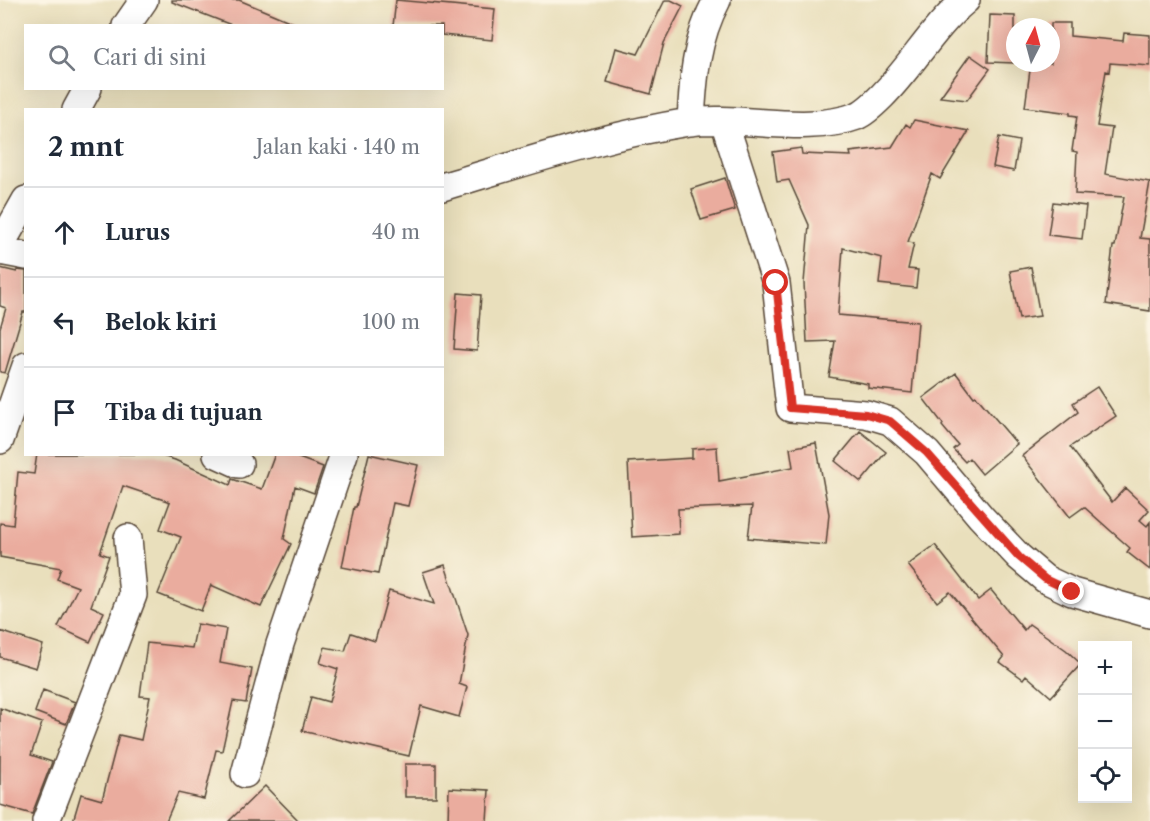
<!DOCTYPE html>
<html lang="id">
<meta charset="utf-8">
<style>
body{margin:0;font-family:"Libre Caslon Text",serif;background:#f2f2f3;color:#1f2937}
.controls{position:absolute;right:18px;bottom:18px;display:grid;overflow:hidden;border-radius:0px;box-shadow:0 6px 24px #0002}
.controls button{width:54px;height:54px;display:grid;place-items:center;padding:0;border:0;border-bottom:2px solid #e0e1e3;background:#fff;color:#1f2937;font:30px sans-serif}
.compass{position:absolute;left:1006px;top:18px;width:54px;height:54px;border-radius:50%;background:#fff;box-shadow:0 6px 24px #0002;rotate:6deg}
.stop{position:absolute;width:18px;height:18px;margin:-14px;border:4px solid #d93025;border-radius:50%;background:#fff}
.stop.end{background:#d93025;border-color:#fff;box-shadow:0 2px 6px #0008}
.list{margin:0;padding:0;list-style:none}
h2{display:flex;justify-content:space-between;align-items:center;height:78px;margin:0;padding:0 24px;font-size:26px}
h2 small{font-size:20px;font-weight:400;color:#747a83}
.list li{display:grid;grid-template-columns:39px 1fr auto;gap:18px;align-items:center;box-sizing:border-box;height:90px;padding:0 24px;border-top:2px solid #e0e1e3}
.list b{display:block;font-size:22px;white-space:nowrap}
.list em{font-size:20px;font-style:normal;color:#747a83}
.icon{flex:none;width:33px;height:33px;fill:none;stroke:currentColor;stroke-width:2;stroke-linecap:round;stroke-linejoin:round}
.map{position:relative;flex:none;width:1150px;height:821px;overflow:hidden}
.search{position:absolute;background:#fff;box-shadow:0 6px 24px #0002;left:24px;top:24px;width:420px;height:66px;display:flex;align-items:center;gap:15px;box-sizing:border-box;padding:0 21px;border-radius:0px;color:#747a83;font-size:22px}
.panel{position:absolute;background:#fff;box-shadow:0 6px 24px #0002;left:24px;top:108px;width:420px;height:348px;border-radius:0px}
.map>svg:first-child{display:block}
.building{fill:#eaac9e}
.lines{fill:none;stroke-linecap:round;stroke-linejoin:round}
.minor-casing{stroke:#554536;stroke-width:30}
.minor{stroke:#fff;stroke-width:27}
.route{stroke:#d93025;stroke-width:8}
</style>
<div class="map">
<svg width="1150" height="821" viewBox="0 0 1150 821">
<rect width="100%" height="100%" fill="#fcf5e5"/>
<filter id="ink" filterUnits="userSpaceOnUse"><feTurbulence type="fractalNoise" baseFrequency=".0167" numOctaves="2"/><feDisplacementMap in="SourceGraphic" scale="12" xChannelSelector="R" yChannelSelector="G"/><feConvolveMatrix kernelMatrix="1 2 1 2 8 2 1 2 1" color-interpolation-filters="sRGB"/></filter>
<filter id="wash" filterUnits="userSpaceOnUse"><feTurbulence type="fractalNoise" baseFrequency=".008" numOctaves="4" result="noise"/><feDisplacementMap in="SourceGraphic" scale="24" xChannelSelector="R" yChannelSelector="G"/><feGaussianBlur stdDeviation="1.35" result="paint"/><feColorMatrix in="noise" values="0 0 0 0 0 0 0 0 0 0 0 0 0 0 0 0 0 1.4 0 .05"/><feComposite in="paint" operator="in"/></filter>
<g filter="url(#wash)">
<rect width="100%" height="100%" fill="#e9dfbc"/>
<g id="blocks">
<path class="building" d="M172,0H239L301,26H234L172,2Z
M396,0L495,9L492,40L442,35V26H393Z
M665,0H671L683,6L664,43L651,94L607,82L616,48L638,54Z
M990,15L1015,16V63L988,62Z
M1051,23H1070V36L1123,41L1124,33L1150,35V66L1110,63L1109,72L1106,71L1097,126L1112,128L1105,174L1150,182L1140,238L1150,239V311L1106,304L1113,246H1115L1124,197L1075,194L1077,152L1072,151L1077,116L1070,115V113L1025,107L1031,63H1051Z
M970,55L990,69L967,100L940,97Z
M914,120L969,131L940,179L932,174L908,242L914,243L908,269L918,270L916,288L879,284L882,258L843,248L838,315L918,322L912,393L868,388V384L829,377L835,341L807,342L804,283L809,225L789,180L777,182L773,152L801,148L802,154L851,156L850,152L892,147L906,124L910,127Z
M999,137L1019,141L1014,171L993,167Z
M725,178L735,210L701,220L691,189Z
M1053,202L1086,206L1082,239L1048,235Z
M1031,267L1040,316L1019,319L1010,271Z
M0,268L17,272V270L26,271V312H23L5,373L0,372V328L6,308L0,306Z
M458,293L481,295L477,351L454,349Z
M956,373L974,397L976,396L1017,444L982,474L969,458L965,462L953,449L958,445L942,426L943,424L923,398Z
M1097,387L1116,416L1070,447L1112,502L1125,488L1149,510L1140,520L1147,526L1150,522V570L1127,552L1130,548L1084,507L1070,517L1022,456L1078,412L1073,403Z
M860,431L886,452L861,482L835,461Z
M816,443L829,514L826,545L748,538L752,506L678,509L679,534L632,537L628,462L692,458V449L717,447L719,481L793,467L790,448Z
M37,454H156L175,460L230,485L232,479L262,489L275,454H288L323,467L314,493L295,486L284,539L291,544L261,607L211,585L201,611L158,594L181,537L160,529L170,502L123,486L100,553L109,556L91,606L104,612L90,642L58,627L78,587L57,579L61,568L0,557V523L13,525L18,472L34,474Z
M369,454L418,465L408,506L393,503L378,574L342,567L354,507H356Z
M935,545L978,600L991,590L1024,630L1029,624L1066,650L1081,664L1051,697L1026,675L1023,679L1000,662L1004,657L950,592L937,602L908,565Z
M445,565L468,635L459,684L467,687L459,717L421,706L409,756L302,731L311,697L329,702L338,669L320,663L325,647L345,651L351,633L375,641L389,591L434,604L423,572Z
M197,624L226,629L220,663L252,669L246,703L233,701L222,751L216,750L204,799L178,793L166,821H73L81,794L102,800L119,735L141,740L150,697L140,696L147,643L192,648Z
M0,631L43,645L36,668L0,657Z
M43,690L75,702L66,724L35,712Z
M0,708L42,723L31,755L52,762L32,814L0,805Z
M405,764H436V797H405Z
M265,786L299,821H229Z
M449,788L489,790L487,821H448Z"/>
</g>
</g>
<g filter="url(#ink)">
<use href="#blocks" fill-opacity="0" stroke="#554536" stroke-width="1.5"/>
<g class="lines">
<defs>
<path id="minor" d="M126,26L144,0
M76,110L88,88
M724,121L776,283L790,408L866,414L890,421L927,453L981,517L1019,557L1045,579L1072,592L1150,614
M691,122C693,79 696,39 717,0
M442,187C523,163 606,135 689,122C742,115 806,135 857,116C866,112 875,103 882,96C912,66 933,27 966,0
M0,246L26,200
M0,251L26,256
M0,440L26,366
M217,454L239,464
M245,774L280,644L344,454
M46,821L133,595L128,538"/>
</defs>
<use href="#minor" class="minor-casing"/>
<use href="#minor" class="minor"/>
</g>
</g>
<g class="lines" filter="url(#ink)">
<path class="route" d="M776,283L790,408L866,414L890,421L927,453L1019,557L1045,579L1072,592"/>
</g>
</svg>
<div class="controls">
<button>+</button>
<button>−</button>
<button><svg class="icon" aria-label="locate" viewBox="0 0 24 24"><circle cx="12" cy="12" r="6"/><path d="M12 2v4M12 18v4M2 12h4M18 12h4"/></svg></button>
</div>
<svg class="compass" viewBox="-18 -18 36 36"><path d="M0-13l5 13h-10z" fill="#e53935"/><path d="M0 13l5-13h-10z" fill="#747a83"/></svg>
<div class="stop" style="left:776px;top:283px"></div>
<div class="stop end" style="left:1072px;top:592px"></div>
<div class="search"><svg class="icon" aria-label="search" viewBox="0 0 24 24"><circle cx="10" cy="10" r="6"/><path d="M15 15l6 6"/></svg>Cari di sini</div>
<section class="panel">
<h2>2 mnt<small>Jalan kaki · 140 m</small></h2>
<ul class="list">
<li><svg class="icon" aria-label="ahead" viewBox="0 0 24 24"><path d="M12 20V5M6 11l6-6 6 6"/></svg><div><b>Lurus</b></div><em>40 m</em></li>
<li><svg class="icon" aria-label="left" viewBox="0 0 24 24"><path d="M17 20v-9H6M10 6l-5 5 5 5"/></svg><div><b>Belok kiri</b></div><em>100 m</em></li>
<li><svg class="icon" aria-label="arrive" viewBox="0 0 24 24"><path d="M6 21V4h12l-3 4 3 4H6"/></svg><div><b>Tiba di tujuan</b></div></li>
</ul>
</section>
</div>
